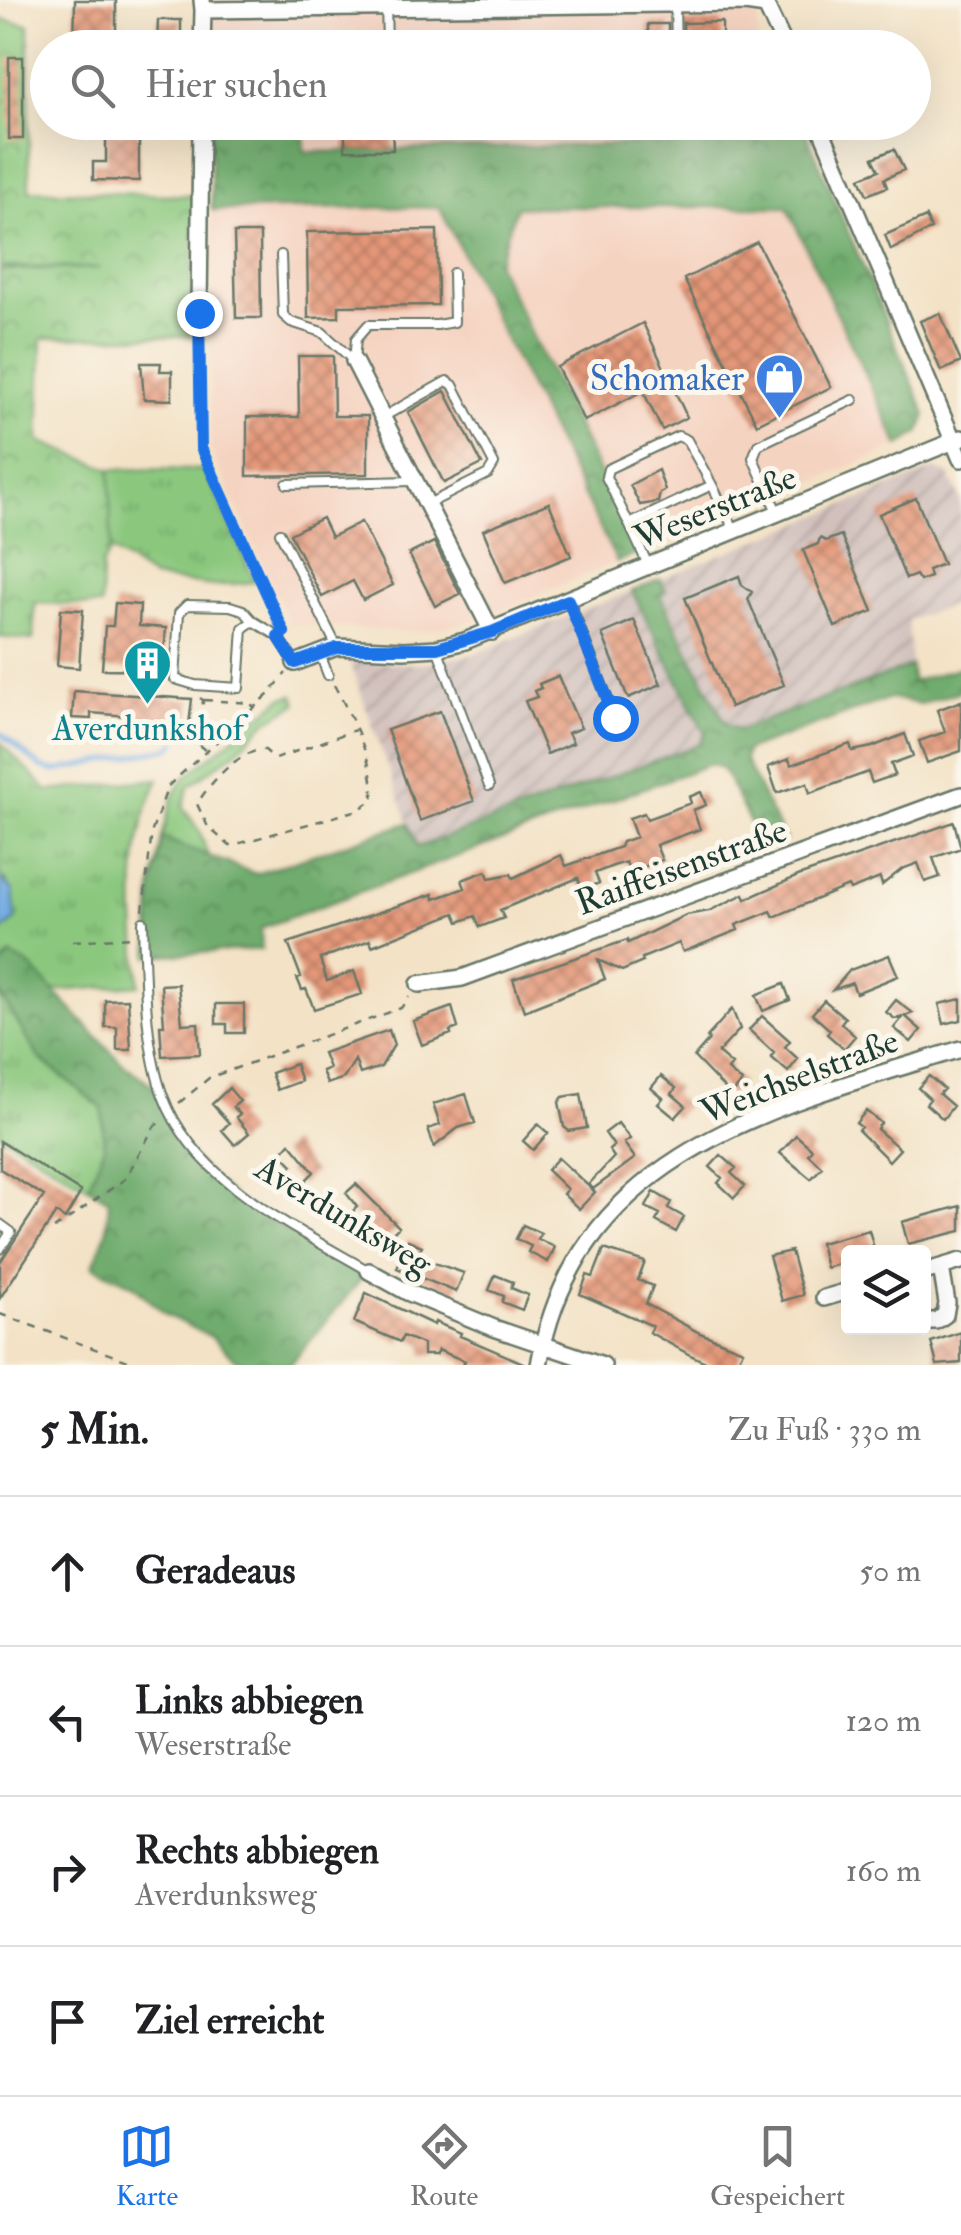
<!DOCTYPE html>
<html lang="de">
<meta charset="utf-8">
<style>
body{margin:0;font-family:"IM FELL Double Pica",serif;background:#f2f2f2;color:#202124}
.controls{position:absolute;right:30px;bottom:30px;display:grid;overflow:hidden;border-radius:10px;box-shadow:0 10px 40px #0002}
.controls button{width:90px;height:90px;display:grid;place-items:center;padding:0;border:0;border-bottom:2px solid #e0e0e0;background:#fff;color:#202124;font:50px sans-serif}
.stop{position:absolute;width:30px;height:30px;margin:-22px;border:8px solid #1a73e8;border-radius:50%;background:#fff}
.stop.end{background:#1a73e8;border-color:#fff;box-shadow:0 2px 10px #0008}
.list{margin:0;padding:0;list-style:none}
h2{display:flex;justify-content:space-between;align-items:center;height:130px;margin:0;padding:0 40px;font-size:42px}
h2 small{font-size:32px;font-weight:400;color:#757577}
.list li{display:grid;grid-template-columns:65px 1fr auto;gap:30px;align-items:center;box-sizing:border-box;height:150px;padding:0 40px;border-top:2px solid #e0e0e0}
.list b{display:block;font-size:38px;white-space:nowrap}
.list p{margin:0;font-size:32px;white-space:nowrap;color:#757577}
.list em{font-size:32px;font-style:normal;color:#757577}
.icon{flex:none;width:55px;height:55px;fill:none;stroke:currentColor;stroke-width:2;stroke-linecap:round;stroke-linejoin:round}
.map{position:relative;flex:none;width:961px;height:1365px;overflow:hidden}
.search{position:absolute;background:#fff;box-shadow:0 10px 40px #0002;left:30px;right:30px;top:30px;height:110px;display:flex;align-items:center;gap:25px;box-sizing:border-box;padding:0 35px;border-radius:55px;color:#757577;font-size:38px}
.sheet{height:730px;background:#fff}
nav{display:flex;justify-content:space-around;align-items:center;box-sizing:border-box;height:140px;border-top:2px solid #e0e0e0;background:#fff;font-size:28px;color:#757577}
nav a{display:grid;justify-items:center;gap:5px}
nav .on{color:#1a73e8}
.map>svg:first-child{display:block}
.built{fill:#f5d3c1}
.industrial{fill:url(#industrial-furrows)}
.grass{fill:url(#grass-tufts);stroke:#558259;stroke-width:2.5}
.forest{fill:url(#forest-crowns);stroke:#487450;stroke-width:2.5}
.park{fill:url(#park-crowns);stroke:#558259;stroke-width:2.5}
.water{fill:#72abe2;stroke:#48748b;stroke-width:2.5}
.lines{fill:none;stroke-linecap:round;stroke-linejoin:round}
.stream{stroke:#72abe2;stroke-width:5}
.building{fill:url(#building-cross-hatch)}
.service-casing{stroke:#697767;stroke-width:12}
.minor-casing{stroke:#697767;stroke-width:20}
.path{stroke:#697767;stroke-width:2.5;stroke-dasharray:8 8;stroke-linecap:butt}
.service{stroke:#fff;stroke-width:8}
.minor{stroke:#fff;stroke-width:15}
.route{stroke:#1a73e8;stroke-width:12}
.labels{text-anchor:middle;stroke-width:10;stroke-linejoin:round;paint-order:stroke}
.shop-label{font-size:35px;fill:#366cbe;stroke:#fbf7ec;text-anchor:end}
.street-label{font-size:35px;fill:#1f3d34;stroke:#fbf7ec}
.culture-label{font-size:35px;fill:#0d838f;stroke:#fbf7ec}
</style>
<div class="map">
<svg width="961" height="1365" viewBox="0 0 961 1365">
<defs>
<pattern id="industrial-furrows" width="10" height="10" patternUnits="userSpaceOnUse" patternTransform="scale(2.5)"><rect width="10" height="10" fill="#d1c0bc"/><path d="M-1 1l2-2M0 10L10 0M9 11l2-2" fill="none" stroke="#a99d9a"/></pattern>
<pattern id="grass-tufts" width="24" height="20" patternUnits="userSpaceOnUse" patternTransform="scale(2.5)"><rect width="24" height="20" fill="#8bc87e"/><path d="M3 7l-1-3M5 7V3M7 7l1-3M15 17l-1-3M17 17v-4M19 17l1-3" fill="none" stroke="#71a468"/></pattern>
<pattern id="forest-crowns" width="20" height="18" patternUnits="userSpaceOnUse" patternTransform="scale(2.5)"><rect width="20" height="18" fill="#70ac6d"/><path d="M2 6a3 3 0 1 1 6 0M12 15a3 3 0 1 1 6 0" fill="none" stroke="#5b8d5a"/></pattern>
<pattern id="park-crowns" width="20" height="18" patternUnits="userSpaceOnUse" patternTransform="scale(2.5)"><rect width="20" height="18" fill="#8bc87e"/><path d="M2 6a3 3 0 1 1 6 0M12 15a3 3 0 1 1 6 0" fill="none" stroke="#71a468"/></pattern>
<pattern id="building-cross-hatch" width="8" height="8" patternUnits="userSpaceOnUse" patternTransform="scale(2.5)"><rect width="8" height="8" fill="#e49778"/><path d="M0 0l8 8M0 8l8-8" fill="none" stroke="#b87c63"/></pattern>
</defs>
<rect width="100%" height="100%" fill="#fbf7ec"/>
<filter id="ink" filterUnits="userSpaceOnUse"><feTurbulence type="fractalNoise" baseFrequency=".01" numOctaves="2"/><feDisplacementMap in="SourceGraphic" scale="20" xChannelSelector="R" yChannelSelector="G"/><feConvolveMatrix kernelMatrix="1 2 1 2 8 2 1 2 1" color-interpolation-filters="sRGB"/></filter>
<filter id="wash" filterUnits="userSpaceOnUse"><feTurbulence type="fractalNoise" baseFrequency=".0048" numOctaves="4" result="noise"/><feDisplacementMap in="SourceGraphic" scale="40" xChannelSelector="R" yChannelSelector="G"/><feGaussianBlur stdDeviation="2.25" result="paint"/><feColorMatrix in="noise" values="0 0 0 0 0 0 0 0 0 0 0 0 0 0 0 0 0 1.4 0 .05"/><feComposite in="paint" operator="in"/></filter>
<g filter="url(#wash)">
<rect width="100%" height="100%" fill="#f3e2c6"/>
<path class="built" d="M209,0H771L758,19V47L209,48Z
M757,122V141L304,152V123Z
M439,207L617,562L471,622L430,630L404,632L290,624L210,449L212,210Z
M515,207H787L899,446L639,553L496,264Z"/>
<path class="industrial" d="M935,469L948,474L961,500V602L908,620L911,666L739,730L726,724L660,595L666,591L660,579Z
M632,591L705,733L700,744L417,847L349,661L417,664L471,655Z"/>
<path class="grass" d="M110,469L205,470L255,582L214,586L153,578L111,550Z
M294,695L297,704L267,721L235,752L189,786L183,807L200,832L208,856L162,838L172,799L184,778L282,698Z
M0,742L48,791L159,779C125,850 135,911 139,985L53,991L30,966L10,955L0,967V932L16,920L6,880L0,878Z
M0,994L39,1058L102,1108L104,1148L88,1187L0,1134Z"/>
<path class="forest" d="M210,123H304L305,152L756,141L757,123H802L926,415L919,433L899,446L787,207H516L497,264L639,553L617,562L439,207L212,210Z
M660,579L666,591L660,595L726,724L739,730L911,666L912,682L961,667V691L920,704L890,698L747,750L744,759L785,840L763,848L722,768L710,764L261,928L262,949L149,956L152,890L162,838L256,874L408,823L418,847L700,744L705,733L632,591Z
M11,955L30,966L123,1064L155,1087L174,1132L197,1163L237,1200L363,1277L290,1365H251L236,1360L212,1337L166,1315L133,1285L93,1266L106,1233L109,1200L88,1187L104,1148L102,1108L39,1058L0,994V967Z"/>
<path class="park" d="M0,19L29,25V190L194,196L191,336L42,338L39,441L110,469L111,550L102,565L101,606L35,603L33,640L0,637V270L101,268L0,267Z"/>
<path class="water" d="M0,878L13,890L16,920L0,932Z"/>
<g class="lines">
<path class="stream" d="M0,733L41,767L55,771L170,748L176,742"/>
</g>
<g id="blocks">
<path class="building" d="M75,0H116V48H74Z
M158,20H181V48H157Z
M722,22V48H684L683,23Z
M648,24H668V48H648Z
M9,57H23V139H9Z
M345,122H392L393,150H345Z
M106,132H139V181L93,180V162H106Z
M894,149L904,170L884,179L887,187L867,195L860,178L879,170L873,158Z
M926,217L931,229L891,250L885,235Z
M437,230L438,305L339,306V317L308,318L307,232Z
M234,233H260L261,318H236Z
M757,242L831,387L757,424L684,279Z
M940,313L961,362L941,371L920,321Z
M643,323L687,417L662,430L643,391L584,421L557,367Z
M298,356H333L334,416H368V474L247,476V417H299Z
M141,363H161L160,371H172V400L144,399Z
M445,391L482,464L444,483L408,412Z
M658,470L665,490L660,493L658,502L640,505L630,485Z
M916,498L943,564L928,570L930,577L920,581L916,575L906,579L879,514Z
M549,503L571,556L505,583L483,530Z
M322,518L331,537L361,522L393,585L363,600L353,581L322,597L290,534Z
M841,535L873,611L835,627L803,550L818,544L820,538L826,541Z
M434,542L460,594L435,606L409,554Z
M739,576L742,585L752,592L748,599L784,685L730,707L685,598Z
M115,603L140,605L139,626L166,628L163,670L102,669L105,626H113Z
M61,609L83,610L79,668L57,666Z
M634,620L661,684L628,698L602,634Z
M558,676L581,728L568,733L573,743L547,754L525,701L537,697L534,691L541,688L539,684Z
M74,691L192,699L189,725L128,720V716L91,713V719L72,718Z
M961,701V751L927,763L919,741L945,732L937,710Z
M440,711L474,801L420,821L387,730Z
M905,734L913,756L891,764L895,775L872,783L868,772L810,793L807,783L777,793L768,767L789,759L791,765L850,744L852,751L872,747Z
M701,792L706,805L693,810L700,829L656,845L662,860L630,872L626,862L613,866L595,873L599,883L582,890L578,878L500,910L504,918L480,927L475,916L459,922L455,913L372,946L370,940L320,959L327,981L354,971L362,994L314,1009L306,989L302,990L297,978L301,977L288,943L433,894L434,899L465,888L462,880L486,871L489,878L511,874L513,878L561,855L566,866L620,847L622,842L636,837L629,818L644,813L647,819L691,803L689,797Z
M954,822L961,848L933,858L940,877L925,882L918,863L902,869L882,885L880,878L850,890L848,886L774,917L771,911L736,925L738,930L683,952L679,943L642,958L643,962L622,971L598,960L605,979L524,1011L513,979L627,940L628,943L686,915L709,911L744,894L746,899L798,876Z
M889,955L898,976L856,993L852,983L833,990L850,970Z
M178,984L182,1024L198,1023L200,1054L162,1056L160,1025H164L161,985Z
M784,984L790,1000L763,1011L756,995Z
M128,999L131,1050H117V1027H105V1000Z
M961,999V1020L944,1024L939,1004Z
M824,1000L845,1018L841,1023L855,1036L844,1049L827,1034L830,1030L812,1014Z
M896,1000L913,1013L905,1016L921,1030L911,1042L894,1028L903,1017L895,1019L886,1012Z
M216,1004H244V1033H227V1024H216Z
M452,1007L458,1028L450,1031L451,1034L422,1045L413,1021Z
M732,1009L740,1029L718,1053L732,1065L728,1070L742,1082L731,1095L694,1057L709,1040L707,1037Z
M762,1016L790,1041L785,1047L798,1059L788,1072L771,1057L774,1053L749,1030Z
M389,1030L394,1045L381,1067L360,1074L355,1060L344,1078L327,1084L322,1071L329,1068L323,1053Z
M295,1064L301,1081L277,1090L271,1073Z
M661,1076L676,1088L672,1094L686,1106L675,1118L658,1104L663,1098L651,1088Z
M929,1076L944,1089L939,1094L953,1106L943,1119L926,1104L930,1099L918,1088Z
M229,1088L240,1101L233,1107L240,1114L236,1117L249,1133L235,1145L222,1130L229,1123L212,1104Z
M466,1094L475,1123L458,1128L434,1147L428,1129L440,1125L433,1104Z
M581,1094L587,1128L569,1131L564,1127L559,1102L563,1097Z
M866,1111L881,1123L877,1129L900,1149L889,1161L858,1130L861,1127L856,1123Z
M618,1123L630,1139L624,1143L635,1158L593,1189L589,1184L614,1157L609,1150L614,1146L605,1133Z
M538,1124L548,1133L533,1150L523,1141Z
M796,1135L812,1149L808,1154L822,1167L811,1179L780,1153Z
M0,1141L81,1192L65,1219L56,1213L0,1298V1262L44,1196L0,1169Z
M290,1143L314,1172L301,1185L287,1172L293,1165L281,1153Z
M721,1155L736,1168L731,1173L745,1186L734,1198L718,1183L722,1178L710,1167Z
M558,1158L595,1192L579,1209L563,1194L567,1189L547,1170Z
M356,1184L399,1227L383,1243L352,1212L357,1207L346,1193Z
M654,1192L671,1202L668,1208L684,1217L676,1232L656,1221L660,1214L646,1207Z
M961,1206V1231L908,1244L902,1222Z
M523,1225L541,1233L538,1239L555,1247L548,1262L528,1252L531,1246L516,1239Z
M869,1230L875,1252H839L842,1263L826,1268L820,1243Z
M408,1240L422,1246L417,1257L464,1273L456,1292L397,1268Z
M604,1249L645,1262L638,1280L653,1286L646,1304L700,1333L743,1350L736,1365H712L690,1355L649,1332L653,1326L580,1294L587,1275L593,1277Z
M791,1251L803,1295L782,1301L769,1256Z
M495,1275L513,1282L511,1288L528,1295L522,1310L502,1302L504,1296L489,1290Z
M366,1293L434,1325L435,1322L461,1333L460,1336L528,1365H463L465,1361L438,1350L436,1355H423V1344L403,1336L400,1342L354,1322Z
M961,1332V1363L937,1365L931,1342Z"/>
</g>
</g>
<g filter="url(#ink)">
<use href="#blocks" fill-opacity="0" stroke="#697767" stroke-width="2.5"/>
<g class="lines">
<defs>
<path id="service" d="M386,0L387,48
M675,4L676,48
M281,255L283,315L291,322L322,332L354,361L356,339L368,325H437L454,322L453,273
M383,417L447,381L453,385L494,464L488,474L426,505
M287,484L414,481
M778,514L753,458L758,445L853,400
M629,524L606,477L608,469L678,436L687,440L712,485
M280,533L337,647
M649,567L629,524L712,485L735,531
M569,600L615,718
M253,621L243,628L239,688L195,685L175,679L179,613L187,605L230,606L243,610L253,621L278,636L295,662
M437,648L489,786
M320,654L328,675
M143,922C145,978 144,1044 163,1096C195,1182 295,1228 369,1271
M0,1224L11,1232L0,1249"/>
<path id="minor" d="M202,0L203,10L745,3L766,6L786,48
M202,48L203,10
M818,122L961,459
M199,313L201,122
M354,361L492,632
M295,663L337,647L404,650L437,648L465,641L961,438
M419,984L462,978L961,795
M369,1271L407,1292L494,1328L603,1365
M924,1272L961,1261
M824,1298L848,1291
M924,1318L927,1321H936L945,1315L947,1303L941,1267
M539,1365C576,1150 782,1104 961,1049"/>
</defs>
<use href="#service" class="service-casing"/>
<use href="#minor" class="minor-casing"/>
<path class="path" d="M200,329L201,448L280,624
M334,685C352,717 375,763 373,800L358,810L230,846L208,827L197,804C209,784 239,749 265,750L275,759L355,730
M200,698L203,700L200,746L205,750
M204,700L250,703L254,707
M143,911L152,831L168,786L268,695L286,673
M73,941L132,937
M179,1103L209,1078L401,1008L409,997
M54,1229L125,1179L154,1127L163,1119
M0,1314L139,1365"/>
<use href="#service" class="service"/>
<use href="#minor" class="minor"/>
</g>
</g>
<g class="lines" filter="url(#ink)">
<path class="route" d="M199,313L201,448L284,632L278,636L295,663L337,648H437L492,632L568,600L615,718"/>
</g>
<defs>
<symbol id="shop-pin" viewBox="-11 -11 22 30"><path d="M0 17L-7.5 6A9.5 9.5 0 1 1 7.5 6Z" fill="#3f7fe0" stroke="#fbf7ec"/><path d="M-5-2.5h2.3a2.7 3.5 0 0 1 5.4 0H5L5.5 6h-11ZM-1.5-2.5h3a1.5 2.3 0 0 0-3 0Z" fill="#fff"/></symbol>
<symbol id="building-pin" viewBox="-11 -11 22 30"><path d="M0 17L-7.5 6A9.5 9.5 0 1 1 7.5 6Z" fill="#0f9aa8" stroke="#fbf7ec"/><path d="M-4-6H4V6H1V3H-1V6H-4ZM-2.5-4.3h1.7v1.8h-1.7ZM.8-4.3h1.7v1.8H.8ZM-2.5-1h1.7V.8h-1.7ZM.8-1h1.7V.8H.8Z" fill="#fff"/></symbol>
</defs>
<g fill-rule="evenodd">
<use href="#shop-pin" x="752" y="350" width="55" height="75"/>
<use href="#building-pin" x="120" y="636" width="55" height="75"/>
</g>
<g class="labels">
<g class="shop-label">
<text x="744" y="390">Schomaker</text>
</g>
<g class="street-label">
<text transform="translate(715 507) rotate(-22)" y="12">Weserstraße</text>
<text transform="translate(681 866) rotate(-20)" y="12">Raiffeisenstraße</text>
<text transform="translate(799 1076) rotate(-21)" y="12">Weichselstraße</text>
<text transform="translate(344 1215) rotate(31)" y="12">Averdunksweg</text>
</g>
<g class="culture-label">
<text x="148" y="740">Averdunkshof</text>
</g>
</g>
</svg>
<div class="controls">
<button><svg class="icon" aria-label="layers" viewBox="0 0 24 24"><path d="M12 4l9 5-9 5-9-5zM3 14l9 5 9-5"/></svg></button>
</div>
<div class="stop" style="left:615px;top:718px"></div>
<div class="stop end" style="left:199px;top:313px"></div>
<div class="search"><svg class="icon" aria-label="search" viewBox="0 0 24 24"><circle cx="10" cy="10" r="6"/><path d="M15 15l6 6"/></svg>Hier suchen</div>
</div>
<section class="sheet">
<h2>5 Min.<small>Zu Fuß · 330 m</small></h2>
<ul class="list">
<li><svg class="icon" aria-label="ahead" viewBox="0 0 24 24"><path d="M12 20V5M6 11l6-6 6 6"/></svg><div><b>Geradeaus</b></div><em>50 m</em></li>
<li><svg class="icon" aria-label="left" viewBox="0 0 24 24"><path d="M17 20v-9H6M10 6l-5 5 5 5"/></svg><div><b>Links abbiegen</b><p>Weserstraße</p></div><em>120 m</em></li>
<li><svg class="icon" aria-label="right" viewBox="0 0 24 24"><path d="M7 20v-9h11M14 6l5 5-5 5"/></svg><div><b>Rechts abbiegen</b><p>Averdunksweg</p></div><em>160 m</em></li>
<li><svg class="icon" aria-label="arrive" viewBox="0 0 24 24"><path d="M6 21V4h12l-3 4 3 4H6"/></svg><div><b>Ziel erreicht</b></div></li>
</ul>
</section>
<nav>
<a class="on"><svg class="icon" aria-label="map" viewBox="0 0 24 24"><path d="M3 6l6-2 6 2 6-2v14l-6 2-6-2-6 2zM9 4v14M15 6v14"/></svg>Karte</a>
<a><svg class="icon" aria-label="directions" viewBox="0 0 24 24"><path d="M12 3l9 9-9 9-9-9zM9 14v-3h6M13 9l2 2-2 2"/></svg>Route</a>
<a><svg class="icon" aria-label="saved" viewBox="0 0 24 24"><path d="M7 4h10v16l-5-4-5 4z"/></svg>Gespeichert</a>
</nav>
